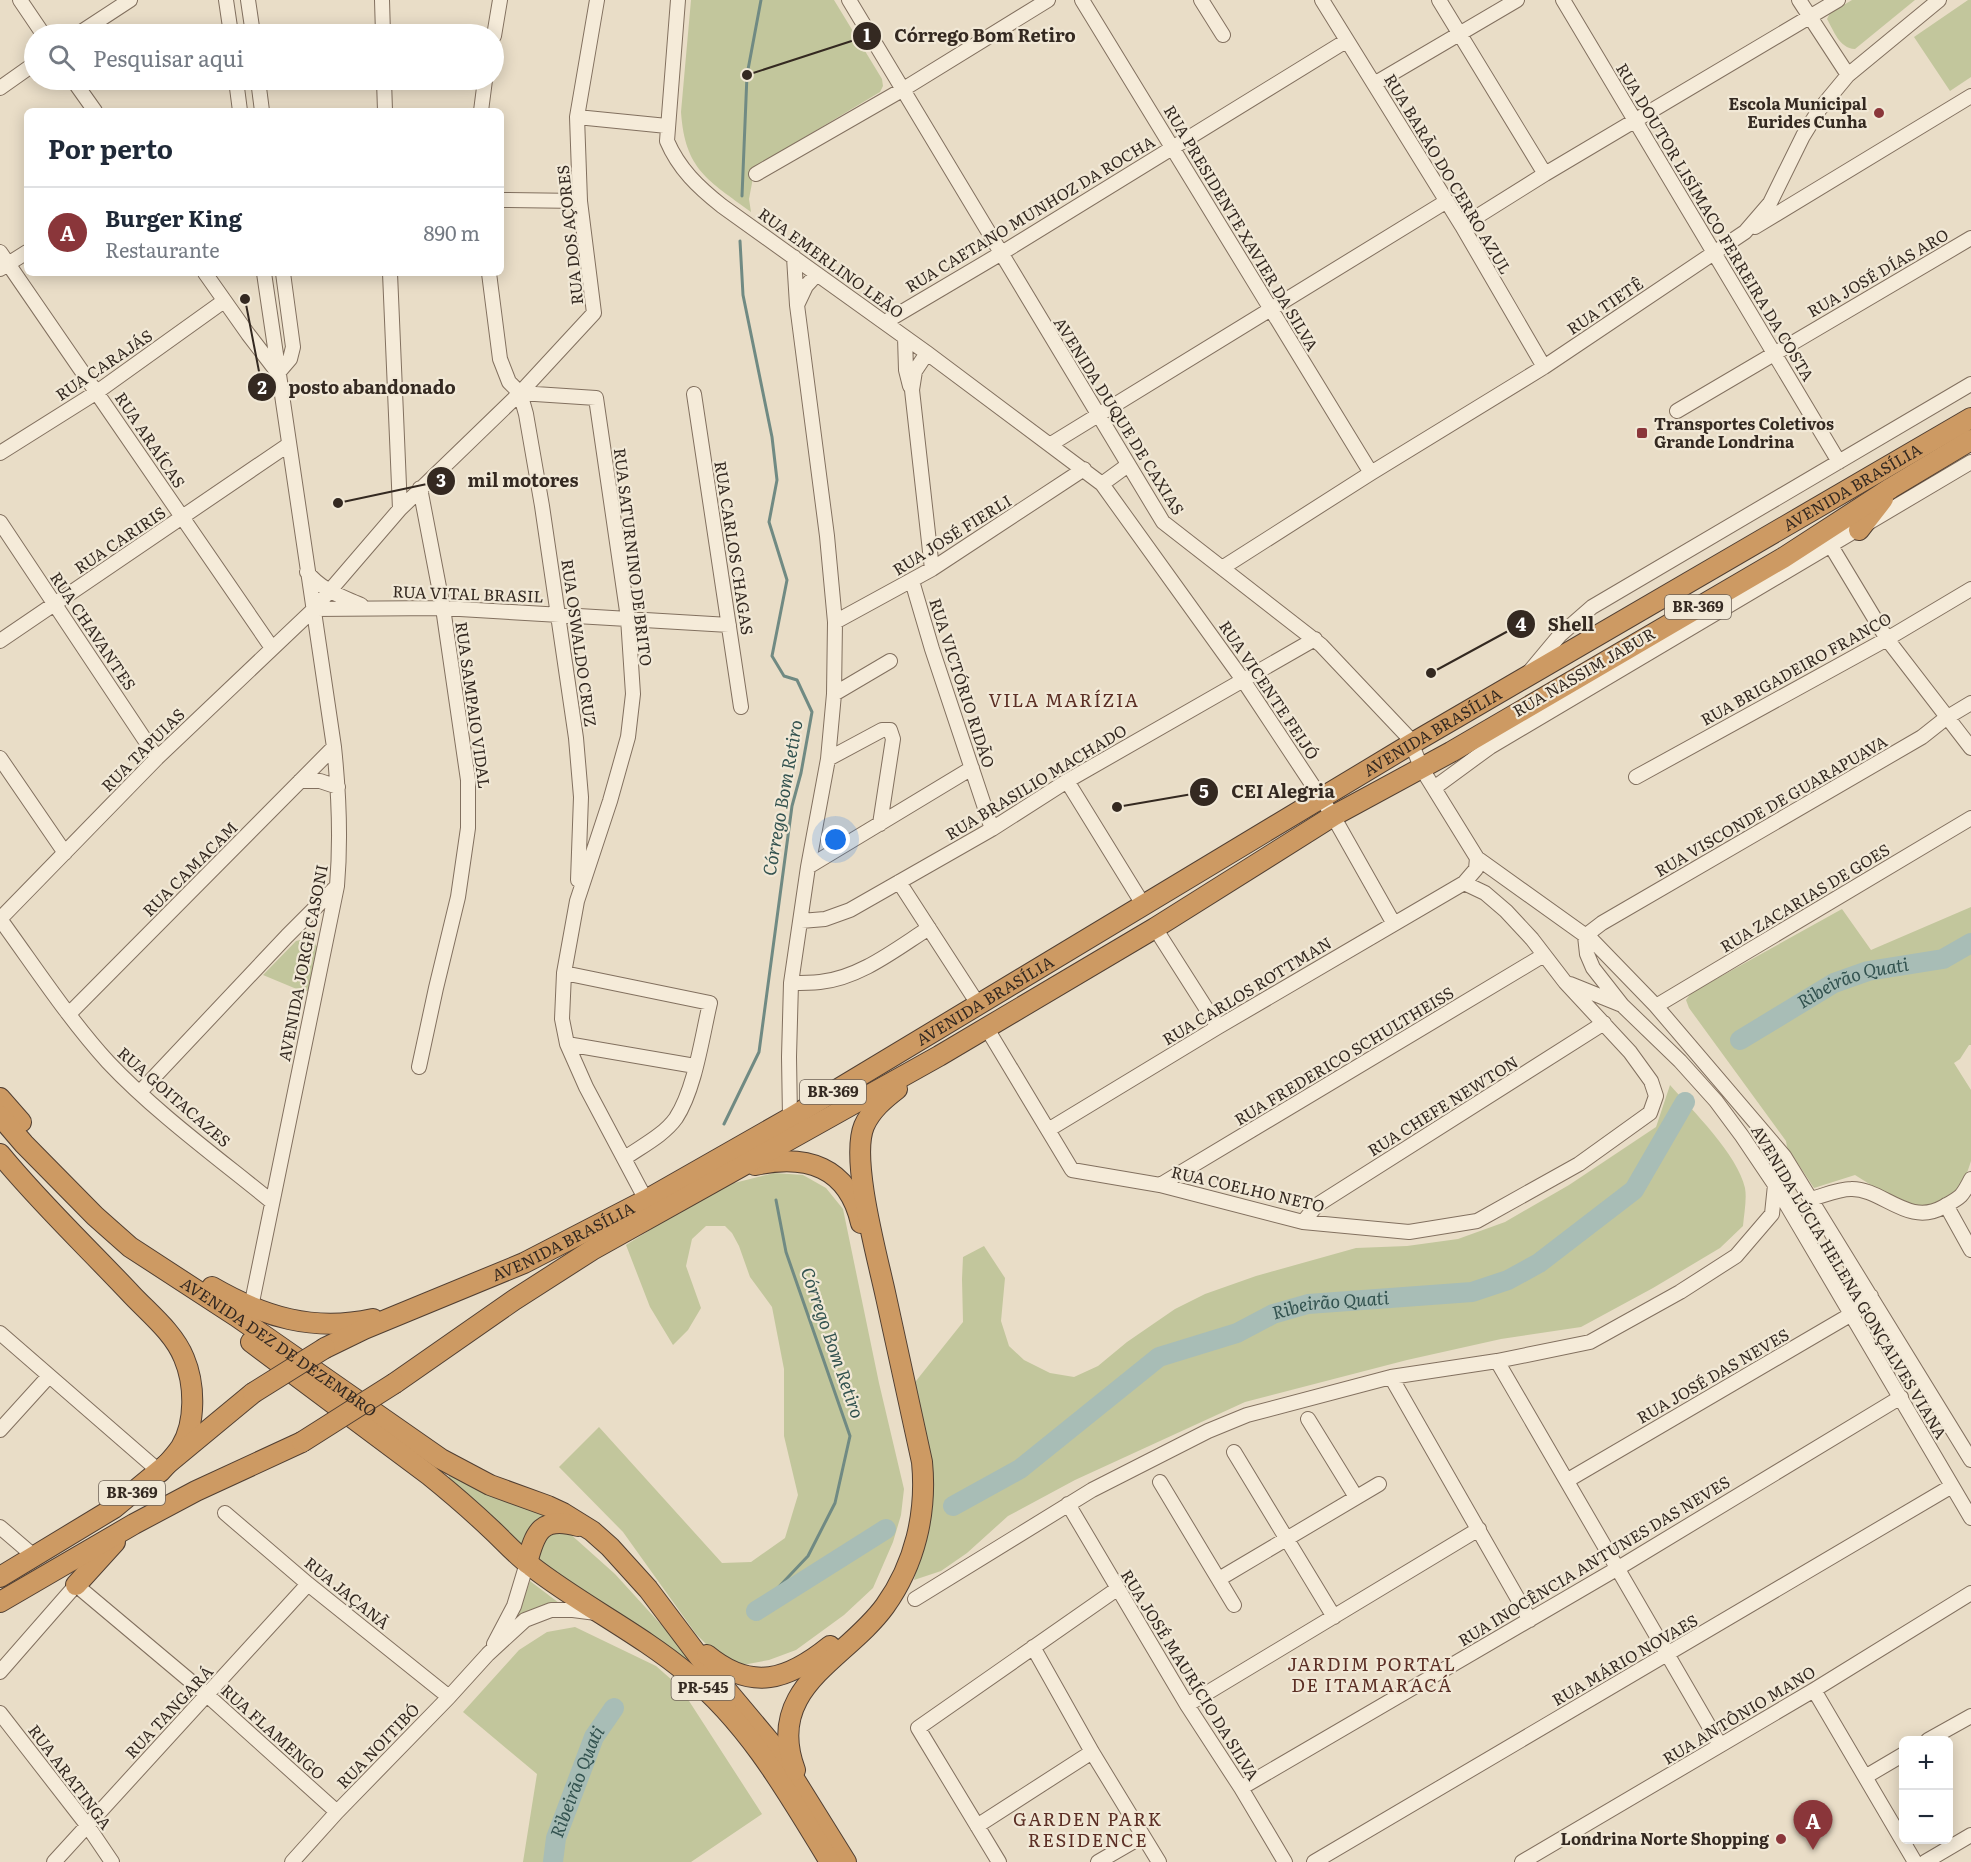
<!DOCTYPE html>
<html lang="pt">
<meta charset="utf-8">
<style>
body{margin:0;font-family:Literata,serif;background:#f2f2f3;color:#1f2937}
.controls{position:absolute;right:18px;bottom:18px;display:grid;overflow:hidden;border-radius:9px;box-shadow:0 3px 15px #0003}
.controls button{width:54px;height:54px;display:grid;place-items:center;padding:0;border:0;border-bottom:2px solid #e0e1e3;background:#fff;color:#1f2937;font:30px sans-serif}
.you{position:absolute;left:836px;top:840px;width:21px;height:21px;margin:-15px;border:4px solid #fff;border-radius:50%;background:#1a73e8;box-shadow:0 0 0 9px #1a73e833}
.badge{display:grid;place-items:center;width:39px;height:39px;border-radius:50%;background:#8a363a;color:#fff;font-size:20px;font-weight:700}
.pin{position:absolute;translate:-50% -50px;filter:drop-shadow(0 2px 3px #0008)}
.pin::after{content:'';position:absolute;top:32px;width:21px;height:18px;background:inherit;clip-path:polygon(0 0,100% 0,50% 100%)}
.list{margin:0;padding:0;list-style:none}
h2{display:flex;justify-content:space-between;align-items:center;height:78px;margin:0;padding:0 24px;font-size:26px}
h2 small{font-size:20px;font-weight:400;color:#747a83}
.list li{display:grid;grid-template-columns:39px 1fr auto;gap:18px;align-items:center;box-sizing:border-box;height:90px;padding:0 24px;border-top:2px solid #e0e1e3}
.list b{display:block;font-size:22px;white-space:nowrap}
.list p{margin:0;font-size:20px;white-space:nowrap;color:#747a83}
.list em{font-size:20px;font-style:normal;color:#747a83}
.icon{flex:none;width:33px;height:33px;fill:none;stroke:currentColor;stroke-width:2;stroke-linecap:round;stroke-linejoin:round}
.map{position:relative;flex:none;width:1971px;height:1862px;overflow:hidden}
.search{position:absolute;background:#fff;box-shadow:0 3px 15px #0003;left:24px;top:24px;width:480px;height:66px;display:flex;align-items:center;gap:15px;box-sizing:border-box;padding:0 21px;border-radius:33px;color:#747a83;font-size:22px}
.panel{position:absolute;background:#fff;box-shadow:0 3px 15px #0003;left:24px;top:108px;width:480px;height:168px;border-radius:9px}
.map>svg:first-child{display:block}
.green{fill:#c2c69c}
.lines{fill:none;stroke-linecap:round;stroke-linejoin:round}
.stream{stroke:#708a83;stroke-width:3}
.river{stroke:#a8bdb6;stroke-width:20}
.minor-casing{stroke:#82705f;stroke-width:16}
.highway-casing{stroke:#513f32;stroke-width:22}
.minor{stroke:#f5ebd9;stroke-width:14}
.highway{stroke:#cd9a63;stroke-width:20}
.highway-bridge-casing{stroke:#513f32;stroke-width:22;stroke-linecap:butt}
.highway-bridge{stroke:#cd9a63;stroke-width:20}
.poi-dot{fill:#8a363a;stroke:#f1e8d6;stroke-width:2}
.labels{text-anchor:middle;stroke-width:4.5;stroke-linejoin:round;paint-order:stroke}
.shield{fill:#f1e8d6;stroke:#6d6257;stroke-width:1.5}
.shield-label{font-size:15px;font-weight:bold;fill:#342921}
.poi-label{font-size:16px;font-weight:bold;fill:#342921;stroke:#f1e8d6;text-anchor:end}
.street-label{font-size:16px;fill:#342921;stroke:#f1e8d6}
.neighbourhood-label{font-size:18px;letter-spacing:1.5px;fill:#5c2f25;stroke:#f1e8d6}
.water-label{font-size:18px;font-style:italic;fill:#32524f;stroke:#f1e8d6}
.leader{fill:none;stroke:#342921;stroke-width:2}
.callout-dot{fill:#342921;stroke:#f1e8d6;stroke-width:2}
.mark-label{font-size:18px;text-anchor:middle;font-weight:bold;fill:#fff}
.callout-label{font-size:18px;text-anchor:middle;font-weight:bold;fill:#342921;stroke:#f1e8d6;stroke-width:4.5;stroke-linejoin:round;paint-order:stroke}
</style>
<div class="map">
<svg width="1971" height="1862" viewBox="0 0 1971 1862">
<rect width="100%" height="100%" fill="#e9ddc7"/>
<path class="green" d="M691,0H834L882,79L883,86L880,92L755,167L749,199L751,212C708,180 685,170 681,112Z
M1852,0H1915L1855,49C1839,48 1834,31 1827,19L1830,13Z
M1968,0H1971V77L1950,91L1914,37Z
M1971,907V1045H1969L1960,1059L1954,1063L1971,1090V1161L1966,1176L1953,1196L1935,1205L1919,1208L1887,1195L1855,1175L1814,1188L1787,1147L1786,1141L1689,1008L1686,1000L1691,993L1842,909L1871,950Z
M304,939L313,941L317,947L309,991L299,990L263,975L296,941Z
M1670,1085C1692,1110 1738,1155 1745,1188C1747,1199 1744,1214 1743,1226L1720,1248L1653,1288L1581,1327L1501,1339L1407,1360L1245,1402L1075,1480L1008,1516L967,1553L941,1571L914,1580L932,1500L912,1386L963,1322L962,1279L963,1257L984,1246L1005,1278L1001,1321L1009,1346L1024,1360L1050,1373L1074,1377L1098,1366L1127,1342L1175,1309L1205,1294L1256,1276L1356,1248L1407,1246L1458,1239L1505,1222L1569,1185L1656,1127Z
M774,1173L803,1175L826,1188L843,1209L879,1383L904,1489L901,1515L893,1542L873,1588L844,1615L796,1650L769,1660L748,1664L732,1665L721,1659L696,1634L623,1532L559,1467L599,1427L722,1563L751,1562L785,1538L798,1495L784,1436V1369L772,1307L750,1277L739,1246L732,1233L725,1226H706L692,1239L686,1266L701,1308L688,1330L673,1345L650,1307L626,1245L718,1187Z
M449,1475H452L548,1517L524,1550L449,1478Z
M549,1532H568L615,1574L717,1686L538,1560L537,1549Z
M530,1581L559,1603L545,1605L501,1639L518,1614Z
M575,1627L656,1666L680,1687L762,1814L691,1862H523L537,1774L463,1712L519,1650L547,1632Z"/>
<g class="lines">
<path class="stream" d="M742,196L747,75L761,0
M724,1124L759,1052L792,806L801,773L812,712L797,680L784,676L772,656L787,580L769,522L777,480L772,437L743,295L740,241
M756,1611L808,1556L835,1503L850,1436L786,1252L776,1200"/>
<g class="river">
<path id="s1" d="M1740,1040L1834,983L1868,971L1943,959L1971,943"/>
<path id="s2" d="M953,1506L1020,1469L1159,1357L1237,1333L1273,1314L1308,1304L1472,1292L1508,1280L1539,1263L1634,1190L1685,1102"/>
<path d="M756,1611L886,1529"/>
<path id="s3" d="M553,1862L556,1838L594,1737L614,1708"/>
</g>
<defs>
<path id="minor" d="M20,0L43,34
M226,0L231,34
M248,0L253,34
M382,0L383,34
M678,0L667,141C679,169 698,187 722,206L927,353L1102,484L1243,680L1333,816L1394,924
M849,0L1163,522L1321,645L1409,738L1422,769L1477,858L1593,941L1656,1006L1784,1156L1971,1460
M1082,0L1371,473
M1201,0L1223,35
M1322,0L1462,226L1544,367
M1439,0L1545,174
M1563,0L1839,462
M1799,0L1848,75
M78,34L130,0
M494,36L500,0
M73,80L95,111
M236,80L240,111
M258,80L262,111
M384,80L385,111
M1374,84L1517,0
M0,88L34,64
M481,111L485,80
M577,117L667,126
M756,174L902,90L1048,0
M501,200L580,201
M1462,226L1545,174L1838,0
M1755,227L1971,96
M0,252L272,648
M0,269L27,252
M205,273L248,334L278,373L290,359L293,347L283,273
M390,273L400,509
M489,273L500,359L509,382L520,393L526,414L542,506L576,738L581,797L578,880
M798,303L806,286L817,274
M885,322L1000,254L1346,41
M905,337L906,370L910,386
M927,353L915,371L912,390L932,569
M520,393L596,398L628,618L633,694L628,737L610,801L577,901L564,973L562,1019L567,1044L586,1087L646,1200
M694,394L741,707
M1677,411L1971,238
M1051,444L1447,201
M0,453L97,392L224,301
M1102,484L1128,465
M0,522L157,758
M1831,546L1887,639L1971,748
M1222,568L1371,473L1544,367L1745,232L1770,203L1803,136L1819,110L1848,75L1939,0
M307,572C321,590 341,596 361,605
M912,581L932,649L992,829
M314,609L443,608L729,625
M835,622L932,569L1084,469
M0,641L288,445
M1530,671L1560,635L1592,607L1971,384
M834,694L890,661
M0,758L65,853
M828,759L882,730H890L893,739L880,824
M1636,777L1887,639L1971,589
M300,781H320L338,787
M1067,781L1144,906
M1434,788L1490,747L1971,462
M808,867L972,768
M899,882L978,1004
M0,919L157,758L314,609L400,509L520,393L594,313L580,201L577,117L597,0
M0,919C35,967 68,1018 108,1062C155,1112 218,1158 272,1202
M801,921L825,919L850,910L992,829L1067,781L1315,639
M1155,928L1218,1027
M1585,936L1587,954L1593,968L1622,1005L1680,1061L1716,1101L1742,1136L1775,1185L1971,1518
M1585,936L1602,923L1922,737L1946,718L1971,703
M564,973L710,1003C702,1037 695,1089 676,1118C664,1135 642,1146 625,1158
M791,983C801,983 810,983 820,982C860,978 896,949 929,928
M1570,984L1622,1005
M1656,1006L1971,818
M69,1014L334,747
M986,1027L1072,1170L1160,1185L1303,1222L1409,1232L1477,1221L1579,1164L1650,1113L1656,1096L1651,1081L1630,1052L1565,982L1532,939L1506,911L1485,893L1464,883
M567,1044L695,1066
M419,1067L436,988L458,897L468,828V780L443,608L420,488
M140,1092L287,936L337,886
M790,1118L789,1057L791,983L808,867L828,759L834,694L835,622L827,536L797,305L794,257
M1048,1130L1218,1027L1464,883L1476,869L1477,858
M1160,1185L1544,955
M1811,1199C1823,1196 1838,1189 1851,1189C1882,1188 1908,1227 1943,1207C1961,1197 1962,1197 1971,1179
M1946,1205L1971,1250
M1303,1222L1317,1205L1604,1023
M251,1307L337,886C341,839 339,794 334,747L264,273
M0,1333L160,1472
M1497,1361L1720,1745
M1391,1377L1530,1620
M1308,1419L1356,1497
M0,1430L49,1376
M1234,1452L1334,1617
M1568,1480L1850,1315L1871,1296
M1160,1482L1234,1605
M1068,1504L1187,1705L1241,1788L1285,1862
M225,1513L308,1584L449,1697
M0,1527L35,1557
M1219,1579L1379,1484
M915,1599L1092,1490L1208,1431L1247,1415L1391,1377L1497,1361L1590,1342L1680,1292L1736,1256L1772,1214L1775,1185
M494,1644L514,1606L527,1563
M1033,1647L1092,1752L1159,1862
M0,1672L76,1585L207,1695L337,1812
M1814,1690L1915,1862
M1187,1705L1479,1529
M0,1713L87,1825L112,1862
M1928,1740L1971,1716
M1865,1777L1904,1754
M1241,1788L1625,1564L1901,1397
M977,1826L1092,1752
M54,1862L308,1584
M292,1862L337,1812L449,1697L488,1654L525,1620L551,1610H573L596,1613
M999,1862L918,1728L1117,1589
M1098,1862L1143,1836
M1314,1862L1952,1486
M1522,1862L1814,1690L1971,1593
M1925,1862L1971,1835"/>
<g id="highway">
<path d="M1859,530L1883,499"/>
<path d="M0,1098L21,1122"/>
<path id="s4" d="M0,1116L24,1144L95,1216L130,1247L236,1316L441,1459L490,1485L548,1506L563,1513L592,1531L610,1547L648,1589L703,1662L775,1748L846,1862"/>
<path d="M0,1154C41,1204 88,1248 132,1295C150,1314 174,1333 184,1358C195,1384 196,1423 181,1447C175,1456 167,1464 160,1472"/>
<path d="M755,1165C806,1154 848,1166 861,1223"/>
<path d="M212,1287C264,1317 313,1332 373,1319"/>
<path d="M251,1342L429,1475C450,1492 471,1510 491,1529C504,1541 516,1555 531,1566C581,1605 639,1633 688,1674C750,1725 789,1795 830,1862"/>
<path id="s5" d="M325,1348L364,1329L524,1263L646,1200L790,1118L1411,744L1971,418"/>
<path d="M395,1383L514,1300L592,1250L939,1056L1155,928L1333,816L1451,752L1783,558L1891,488L1971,440"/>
<path d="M527,1563C535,1532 541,1516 578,1526"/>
<path d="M0,1577L114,1508L253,1393"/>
<path d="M76,1585L115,1542"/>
<path d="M0,1602L134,1524L196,1491L302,1442"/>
<path d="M707,1655C752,1692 788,1680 830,1646"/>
<path d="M795,1770C764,1687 846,1660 885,1606C915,1564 927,1513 922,1462C910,1407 898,1352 886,1297C878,1259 850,1160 864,1126C871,1110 884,1099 897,1089"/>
</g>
</defs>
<use href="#minor" class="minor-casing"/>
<use href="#highway" class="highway-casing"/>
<use href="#minor" class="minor"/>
<use href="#highway" class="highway"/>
<defs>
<path id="highway-bridge" d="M253,1393L325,1348
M302,1442L395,1383"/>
</defs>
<use href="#highway-bridge" class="highway-bridge-casing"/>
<use href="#highway-bridge" class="highway-bridge"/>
</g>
<g class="poi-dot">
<circle cx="1879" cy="113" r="6"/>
<rect x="1636" y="427" width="12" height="12" rx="3"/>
<circle cx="1781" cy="1839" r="6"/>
</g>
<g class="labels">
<g class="shield">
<rect x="1665" y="595" width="66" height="24" rx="4.5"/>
<rect x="800" y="1080" width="66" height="24" rx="4.5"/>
<rect x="99" y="1481" width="66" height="24" rx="4.5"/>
<rect x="671.5" y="1676" width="63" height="24" rx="4.5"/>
</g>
<g class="shield-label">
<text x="1698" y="612">BR-369</text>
<text x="833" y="1097">BR-369</text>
<text x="132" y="1498">BR-369</text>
<text x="703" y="1693">PR-545</text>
</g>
<g class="poi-label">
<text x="1867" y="110">Escola Municipal<tspan x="1867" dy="18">Eurides Cunha</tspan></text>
<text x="1654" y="430" text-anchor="start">Transportes Coletivos<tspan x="1654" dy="18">Grande Londrina</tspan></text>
<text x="1769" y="1845">Londrina Norte Shopping</text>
</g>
<g class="street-label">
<text transform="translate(1448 174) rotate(59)" y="6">RUA BARÃO DO CERRO AZUL</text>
<text transform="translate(1030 214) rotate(-31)" y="6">RUA CAETANO MUNHOZ DA ROCHA</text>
<text transform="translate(1715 222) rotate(59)" y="6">RUA DOUTOR LISÍMACO FERREIRA DA COSTA</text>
<text transform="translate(1241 228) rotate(59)" y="6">RUA PRESIDENTE XAVIER DA SILVA</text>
<text transform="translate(570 235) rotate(-96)" y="6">RUA DOS AÇORES</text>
<text transform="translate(831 263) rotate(36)" y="6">RUA EMERLINO LEÃO</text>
<text transform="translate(1878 273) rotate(-30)" y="6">RUA JOSÉ DÍAS ARO</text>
<text transform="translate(1605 306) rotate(-34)" y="6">RUA TIETÊ</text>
<text transform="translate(104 365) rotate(-34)" y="6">RUA CARAJÁS</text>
<text transform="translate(1119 416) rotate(58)" y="6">AVENIDA DUQUE DE CAXIAS</text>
<text transform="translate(150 440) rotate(56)" y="6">RUA ARAÍCAS</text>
<text dy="6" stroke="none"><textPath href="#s5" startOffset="1755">AVENIDA BRASÍLIA</textPath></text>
<text transform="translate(952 535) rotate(-32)" y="6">RUA JOSÉ FIERLI</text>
<text transform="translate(120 540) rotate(-34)" y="6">RUA CARIRIS</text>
<text transform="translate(734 548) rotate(81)" y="6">RUA CARLOS CHAGAS</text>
<text transform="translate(633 557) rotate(83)" y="6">RUA SATURNINO DE BRITO</text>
<text transform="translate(468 594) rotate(2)" y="6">RUA VITAL BRASIL</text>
<text transform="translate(93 631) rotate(56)" y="6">RUA CHAVANTES</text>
<text transform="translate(579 643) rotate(82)" y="6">RUA OSWALDO CRUZ</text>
<text transform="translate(1796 669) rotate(-29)" y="6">RUA BRIGADEIRO FRANCO</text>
<text transform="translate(1584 672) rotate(-30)" y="6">RUA NASSIM JABUR</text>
<text transform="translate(962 683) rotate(72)" y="6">RUA VICTÓRIO RIDÃO</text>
<text transform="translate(1269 690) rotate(56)" y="6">RUA VICENTE FEIJÓ</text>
<text transform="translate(473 705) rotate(82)" y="6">RUA SAMPAIO VIDAL</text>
<text dy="6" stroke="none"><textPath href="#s5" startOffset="1269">AVENIDA BRASÍLIA</textPath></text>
<text transform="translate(143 750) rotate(-45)" y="6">RUA TAPUIAS</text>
<text transform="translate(1036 782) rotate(-31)" y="6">RUA BRASILIO MACHADO</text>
<text transform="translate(1771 806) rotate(-30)" y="6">RUA VISCONDE DE GUARAPUAVA</text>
<text transform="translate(190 869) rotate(-45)" y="6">RUA CAMACAM</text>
<text transform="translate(1805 898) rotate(-31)" y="6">RUA ZACARIAS DE GOES</text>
<text transform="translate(303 963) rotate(-79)" y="6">AVENIDA JORGE CASONI</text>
<text transform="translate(1247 991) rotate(-31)" y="6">RUA CARLOS ROTTMAN</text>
<text dy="6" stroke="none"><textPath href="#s5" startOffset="747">AVENIDA BRASÍLIA</textPath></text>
<text transform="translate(1344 1056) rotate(-31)" y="6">RUA FREDERICO SCHULTHEISS</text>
<text transform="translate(174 1097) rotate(41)" y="6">RUA GOITACAZES</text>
<text transform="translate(1443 1106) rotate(-32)" y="6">RUA CHEFE NEWTON</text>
<text transform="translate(1248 1189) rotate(13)" y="6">RUA COELHO NETO</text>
<text dy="6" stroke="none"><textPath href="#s5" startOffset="261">AVENIDA BRASÍLIA</textPath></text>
<text transform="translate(1849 1282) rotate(59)" y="6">AVENIDA LÚCIA HELENA GONÇALVES VIANA</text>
<text dy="6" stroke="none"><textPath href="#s4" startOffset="364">AVENIDA DEZ DE DEZEMBRO</textPath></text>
<text transform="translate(1713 1376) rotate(-30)" y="6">RUA JOSÉ DAS NEVES</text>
<text transform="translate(1594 1561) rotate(-31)" y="6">RUA INOCÊNCIA ANTUNES DAS NEVES</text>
<text transform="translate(347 1593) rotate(39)" y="6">RUA JAÇANÃ</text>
<text transform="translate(1625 1660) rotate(-30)" y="6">RUA MÁRIO NOVAES</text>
<text transform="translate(1190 1675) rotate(58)" y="6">RUA JOSÉ MAURÍCIO DA SILVA</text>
<text transform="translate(169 1712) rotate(-47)" y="6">RUA TANGARÁ</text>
<text transform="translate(1739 1715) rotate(-31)" y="6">RUA ANTÔNIO MANO</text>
<text transform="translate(273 1732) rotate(42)" y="6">RUA FLAMENGO</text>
<text transform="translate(378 1746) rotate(-46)" y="6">RUA NOITIBÓ</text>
<text transform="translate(70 1777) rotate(53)" y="6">RUA ARATINGA</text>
</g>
<g class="neighbourhood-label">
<text x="1064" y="707">VILA MARÍZIA</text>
<text x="1372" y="1671">JARDIM PORTAL<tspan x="1372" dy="21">DE ITAMARACÁ</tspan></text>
<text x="1088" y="1826">GARDEN PARK<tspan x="1088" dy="21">RESIDENCE</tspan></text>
</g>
<g class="water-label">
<text transform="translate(783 798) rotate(-80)" y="6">Córrego Bom Retiro</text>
<text dy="6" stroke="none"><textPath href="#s1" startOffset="128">Ribeirão Quati</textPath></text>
<text dy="6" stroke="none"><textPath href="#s2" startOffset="436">Ribeirão Quati</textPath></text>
<text transform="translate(832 1343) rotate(71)" y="6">Córrego Bom Retiro</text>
<text dy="6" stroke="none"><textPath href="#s3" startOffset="84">Ribeirão Quati</textPath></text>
</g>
</g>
<path class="leader" d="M747 75L867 36M245 299L262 387M338 503L441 481M1431 673L1521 624M1117 807L1204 792"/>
<g class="callout-dot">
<circle cx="747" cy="75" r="6"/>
<circle cx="245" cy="299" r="6"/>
<circle cx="338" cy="503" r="6"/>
<circle cx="1431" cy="673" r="6"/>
<circle cx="1117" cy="807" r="6"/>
<circle cx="867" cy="36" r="15"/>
<circle cx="262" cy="387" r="15"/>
<circle cx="441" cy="481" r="15"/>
<circle cx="1521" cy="624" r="15"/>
<circle cx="1204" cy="792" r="15"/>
</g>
<g class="mark-label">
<text x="867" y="42">1</text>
<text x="262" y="394">2</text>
<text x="441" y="487">3</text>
<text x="1521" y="631">4</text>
<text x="1204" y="798">5</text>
</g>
<g class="callout-label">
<text x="985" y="42">Córrego Bom Retiro</text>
<text x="372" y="394">posto abandonado</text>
<text x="523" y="487">mil motores</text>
<text x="1571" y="631">Shell</text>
<text x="1283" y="798">CEI Alegria</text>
</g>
</svg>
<div class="controls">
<button>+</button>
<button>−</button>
</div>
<div class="you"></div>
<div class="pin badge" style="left:1813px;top:1850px">A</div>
<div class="search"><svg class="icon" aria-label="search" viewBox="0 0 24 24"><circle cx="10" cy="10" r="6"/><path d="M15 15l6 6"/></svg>Pesquisar aqui</div>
<section class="panel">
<h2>Por perto<small></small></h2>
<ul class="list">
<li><span class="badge">A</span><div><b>Burger King</b><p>Restaurante</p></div><em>890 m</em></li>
</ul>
</section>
</div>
